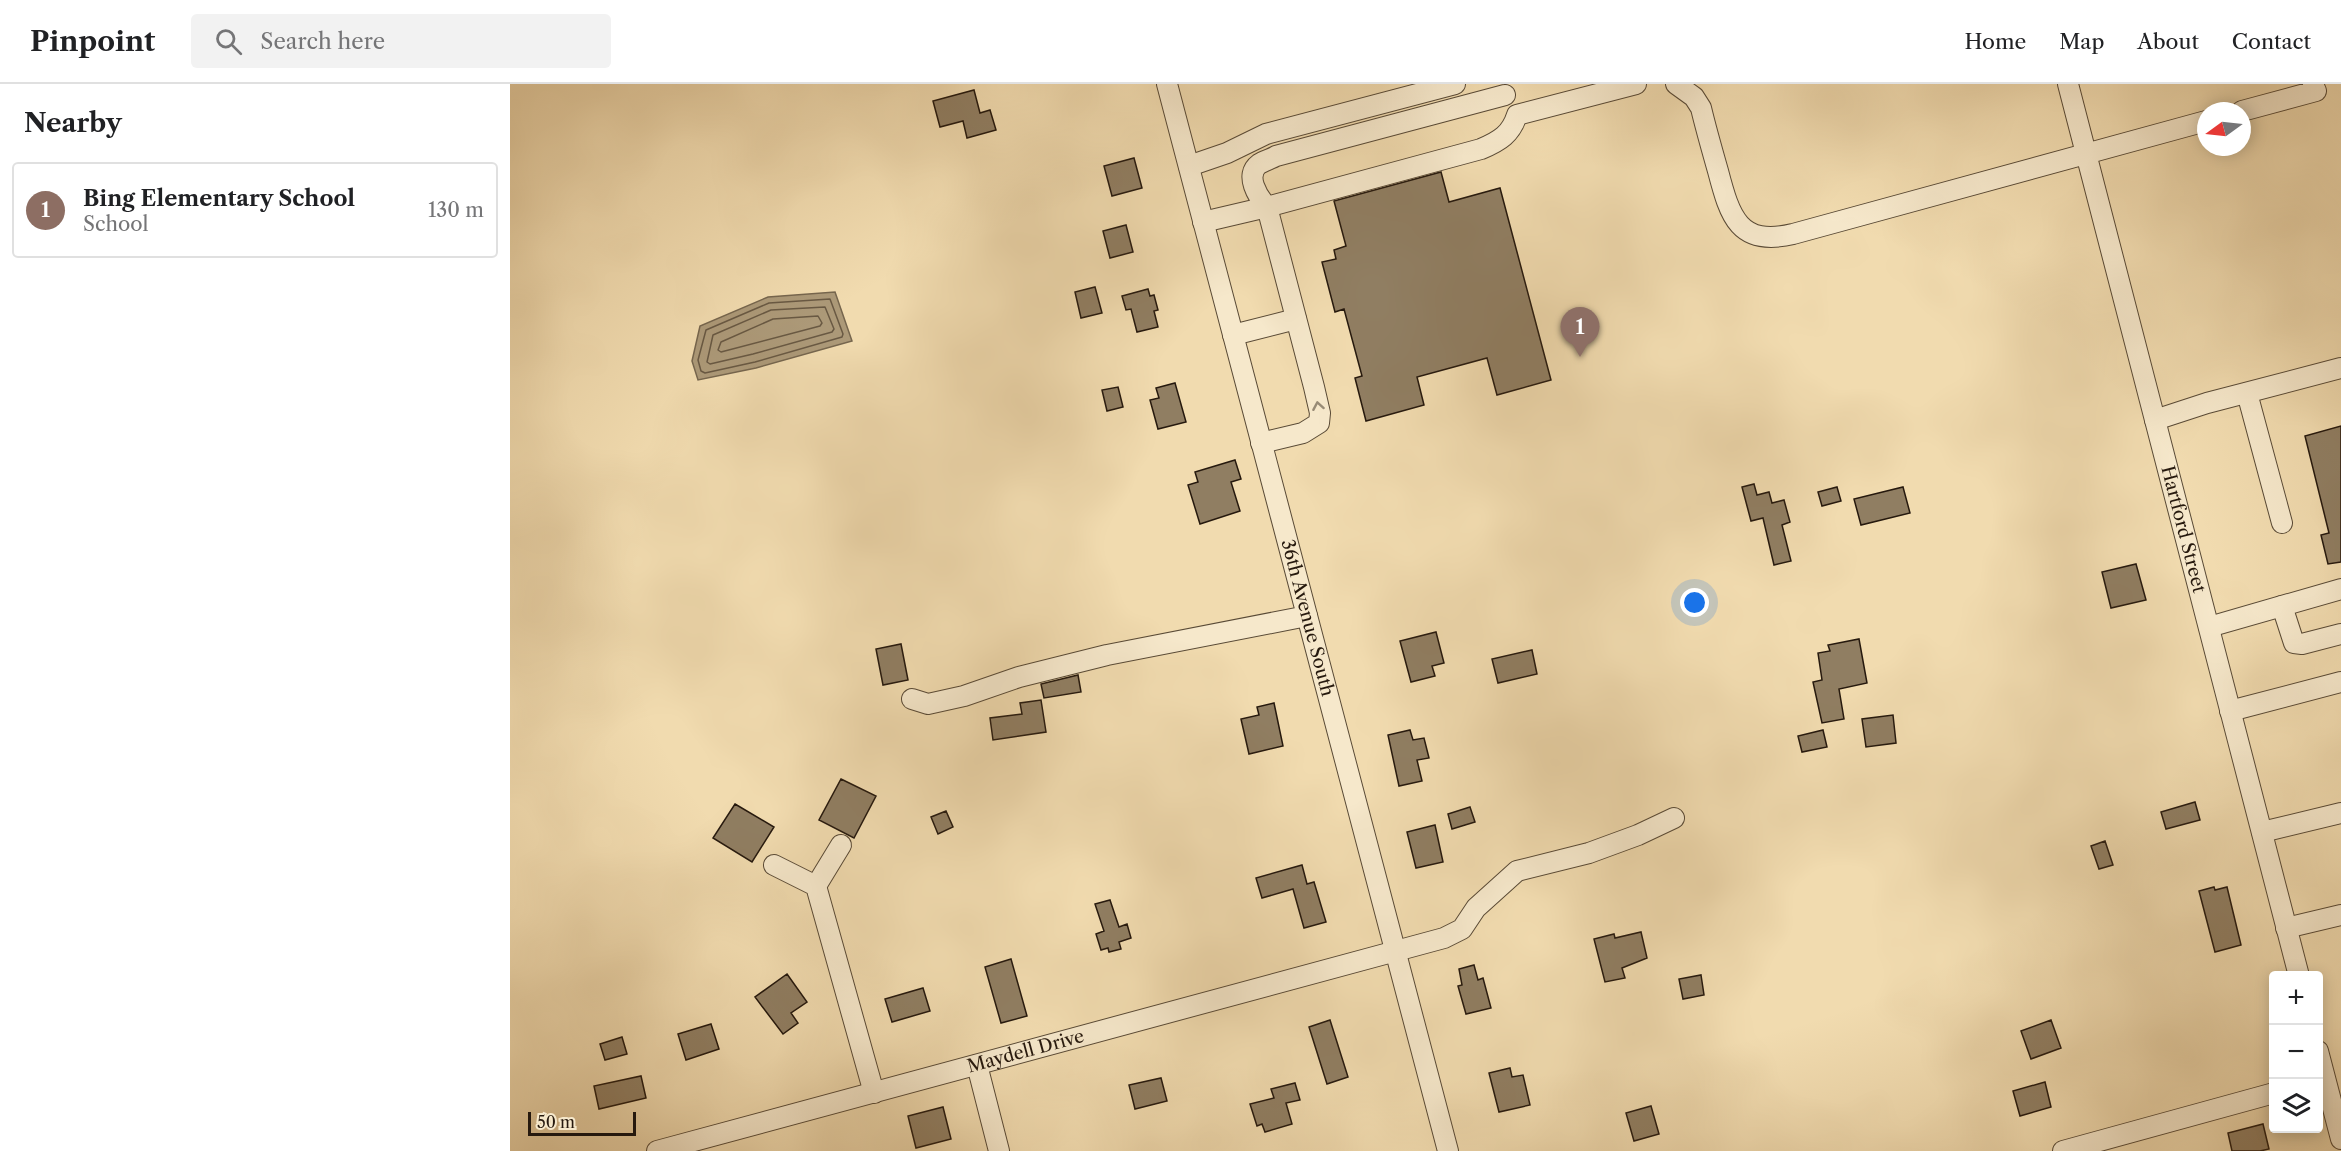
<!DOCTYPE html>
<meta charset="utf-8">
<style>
body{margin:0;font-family:"Libre Caslon Text",serif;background:#f2f2f2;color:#202124}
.controls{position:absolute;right:18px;bottom:18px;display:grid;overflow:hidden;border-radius:6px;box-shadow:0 3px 15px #0003}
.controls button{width:54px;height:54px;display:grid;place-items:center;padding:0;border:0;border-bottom:2px solid #e0e0e0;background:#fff;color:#202124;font:30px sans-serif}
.compass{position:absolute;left:1687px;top:18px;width:54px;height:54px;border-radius:50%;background:#fff;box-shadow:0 3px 15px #0003;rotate:255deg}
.scale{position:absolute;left:18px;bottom:15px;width:108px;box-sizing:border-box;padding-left:6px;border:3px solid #26190e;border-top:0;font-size:16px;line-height:21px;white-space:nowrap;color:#26190e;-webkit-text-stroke:4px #f6e8cb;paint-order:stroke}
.you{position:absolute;left:1185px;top:519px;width:21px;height:21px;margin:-15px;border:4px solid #fff;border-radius:50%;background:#1a73e8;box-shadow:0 0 0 9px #1a73e833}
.badge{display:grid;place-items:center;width:39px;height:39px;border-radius:50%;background:#8f2418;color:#fff;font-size:20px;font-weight:700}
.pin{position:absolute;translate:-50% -50px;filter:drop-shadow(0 2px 3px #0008)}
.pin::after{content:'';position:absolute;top:32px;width:21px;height:18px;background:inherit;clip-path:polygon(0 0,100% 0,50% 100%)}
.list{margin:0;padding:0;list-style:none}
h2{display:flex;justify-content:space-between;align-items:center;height:78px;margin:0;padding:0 24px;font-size:26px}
h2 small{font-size:20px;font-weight:400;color:#757577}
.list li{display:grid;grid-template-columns:39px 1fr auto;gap:18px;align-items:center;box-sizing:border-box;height:96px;margin:0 12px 12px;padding:0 12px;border:2px solid #e0e0e0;border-radius:6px}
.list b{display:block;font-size:22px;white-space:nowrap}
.list p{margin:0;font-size:20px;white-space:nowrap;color:#757577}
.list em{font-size:20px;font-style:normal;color:#757577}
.icon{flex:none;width:33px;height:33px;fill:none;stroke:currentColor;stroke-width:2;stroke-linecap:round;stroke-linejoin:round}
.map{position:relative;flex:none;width:1831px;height:1067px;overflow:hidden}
header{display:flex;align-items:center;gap:36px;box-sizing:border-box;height:84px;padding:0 30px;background:#fff;border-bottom:2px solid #e0e0e0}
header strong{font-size:28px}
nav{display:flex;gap:33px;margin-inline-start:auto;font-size:21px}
.search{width:420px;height:54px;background:#f2f2f2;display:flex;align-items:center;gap:15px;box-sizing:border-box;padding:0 21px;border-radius:6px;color:#757577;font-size:22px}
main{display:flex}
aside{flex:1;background:#fff}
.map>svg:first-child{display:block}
.water{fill:#ac9978;stroke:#76664e;stroke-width:1.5}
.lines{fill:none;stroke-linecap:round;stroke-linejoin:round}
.shore{stroke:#695943;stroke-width:1.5}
.building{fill:#907e62;stroke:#26190e;stroke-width:1.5}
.minor-casing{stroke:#594a36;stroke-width:22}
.minor{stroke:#f6e8cb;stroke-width:20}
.oneway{stroke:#988b76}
.labels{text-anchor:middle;stroke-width:4.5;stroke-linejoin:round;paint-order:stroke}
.street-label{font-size:18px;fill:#26190e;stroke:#f6e8cb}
</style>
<header>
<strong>Pinpoint</strong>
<div class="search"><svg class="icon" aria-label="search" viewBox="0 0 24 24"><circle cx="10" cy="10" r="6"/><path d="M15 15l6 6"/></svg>Search here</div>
<nav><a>Home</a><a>Map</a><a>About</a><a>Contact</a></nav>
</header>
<main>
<aside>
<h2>Nearby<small></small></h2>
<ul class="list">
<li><span class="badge" style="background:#8d6e63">1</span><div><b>Bing Elementary School</b><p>School</p></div><em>130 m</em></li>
</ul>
</aside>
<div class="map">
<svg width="1831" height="1067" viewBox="0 0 1831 1067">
<rect width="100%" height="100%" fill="#f1dbaf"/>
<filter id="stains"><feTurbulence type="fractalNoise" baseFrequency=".00333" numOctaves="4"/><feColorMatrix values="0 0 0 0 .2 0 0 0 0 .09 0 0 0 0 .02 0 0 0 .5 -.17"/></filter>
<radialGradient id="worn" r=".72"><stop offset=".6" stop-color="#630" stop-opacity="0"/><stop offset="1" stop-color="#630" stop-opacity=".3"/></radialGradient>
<path class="water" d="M325,208L342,257L246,284L188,296L182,277L190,242L258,213Z"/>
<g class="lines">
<path class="shore" d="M320,215L333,250L332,253L245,278L195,289L191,287L188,276L196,246L259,219Z
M315,223L324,245L322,248L243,270L200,280L197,278L203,251L261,226Z
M308,232L312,239L310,242L211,268L208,266L211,258L263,235Z"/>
</g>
<path class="building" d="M464,6L470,29L480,26L486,46L457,54L453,37L430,43L423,17Z
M624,74L632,104L602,112L594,82Z
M931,88L939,118L990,104L1041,296L987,311L977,274L907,293L914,321L856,337L845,294L852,292L834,225L825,228L812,178L826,175L824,166L836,162L824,117Z
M616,141L623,168L600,174L593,147Z
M585,203L592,229L571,234L565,208Z
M638,205L640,212L644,211L648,226L644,227L648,243L627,248L621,225L616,226L612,212Z
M665,299L676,338L648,345L640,316L649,314L646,304Z
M608,303L613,323L597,327L592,306Z
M1831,342V478L1818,480L1811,451L1819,449L1795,352Z
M725,376L731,395L721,398L730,427L690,440L678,401L688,398L685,388Z
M1244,400L1247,411L1259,408L1262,419L1274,416L1280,438L1272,441L1281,477L1264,481L1253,434L1241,437L1232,403Z
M1327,403L1331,417L1312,422L1308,408Z
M1393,403L1400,429L1351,441L1344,415Z
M1626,480L1636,516L1601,524L1592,488Z
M926,548L934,579L922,582L925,592L901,598L890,557Z
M1349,555L1357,599L1329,605L1334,635L1312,639L1303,598L1312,596L1308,569L1320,567L1318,561Z
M391,560L398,596L373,601L366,565Z
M1022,566L1027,590L988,599L982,575Z
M568,591L571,608L534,614L531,600Z
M531,616L536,648L483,656L480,634L512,630L510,619Z
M764,619L773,662L739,670L731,635L749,631L747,623Z
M1383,631L1386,659L1356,663L1352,635Z
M900,646L903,656L914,654L919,674L907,676L912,697L889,702L878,651Z
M1313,646L1317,663L1292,668L1288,652Z
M331,695L366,712L344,754L309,736Z
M1685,718L1690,736L1656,745L1651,728Z
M225,720L264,743L242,778L203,754Z
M960,723L965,738L942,745L938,730Z
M436,727L443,743L428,750L421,733Z
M925,741L933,778L906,784L897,748Z
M1595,757L1603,781L1589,785L1581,762Z
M792,781L797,800L804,798L816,838L794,844L783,805L752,814L746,794Z
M1704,803L1705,806L1717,803L1731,861L1705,868L1689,807Z
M600,816L609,843L617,840L621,854L609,858L611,865L599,868L598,864L591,866L586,850L594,847L585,820Z
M1131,848L1137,874L1112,884L1115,894L1095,898L1084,855L1104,850L1105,854Z
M501,875L517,932L491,939L475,883Z
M964,881L968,896L973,894L981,924L956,930L948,902L952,901L949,885Z
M277,890L297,918L281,929L288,939L273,950L245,913Z
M1191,891L1194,911L1173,915L1169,895Z
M413,904L420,927L382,938L375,915Z
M820,936L838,993L817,1000L799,943Z
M1541,936L1551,964L1521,975L1511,947Z
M201,940L209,965L176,976L168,950Z
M112,953L117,970L95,976L90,960Z
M1000,984L1002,993L1013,991L1020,1021L989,1028L979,989Z
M131,992L136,1014L89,1025L84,1002Z
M651,994L657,1017L625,1025L619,1001Z
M1535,998L1541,1023L1510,1032L1503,1007Z
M785,999L790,1016L776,1019L782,1040L755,1048L752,1040L747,1042L740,1020L764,1014L761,1005Z
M1141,1022L1149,1050L1124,1057L1116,1029Z
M433,1023L441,1055L406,1064L398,1032Z
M1753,1040L1759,1065L1750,1067H1722L1718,1049Z"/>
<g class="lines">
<defs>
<g id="minor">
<path id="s1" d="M657,0L938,1067"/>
<path d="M1166,0L1184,13L1191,24C1196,45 1202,66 1208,87C1220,133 1229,163 1283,150L1696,37"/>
<path id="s2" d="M1558,0L1789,892"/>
<path d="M995,11L766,72C761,75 754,77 749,80C734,91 748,113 757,123L971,65C990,57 1001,50 1007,31L1126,0"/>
<path d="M1732,27L1806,7L1803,0"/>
<path d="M679,82L717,69L756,50L945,0"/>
<path d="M693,138L757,123L804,303L810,329L809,339L793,349L751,359"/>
<path d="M723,251L786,235"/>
<path d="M1737,309L1772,439"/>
<path d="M1645,336L1697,319L1831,284"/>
<path d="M1772,522L1784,559L1792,560L1831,550"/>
<path d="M1699,543L1831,505"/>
<path d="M402,615L418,620L454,612L509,593L597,571L797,532"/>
<path d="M1720,627L1831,598"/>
<path d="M1752,748L1831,729"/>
<path d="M264,781L306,802L364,1009"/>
<path d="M306,802L331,761"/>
<path d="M1776,844L1831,831"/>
<path d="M1808,967L1831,1055"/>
<path d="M467,981L489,1067"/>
<path id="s3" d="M147,1067L934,854L952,845L966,824L1007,787L1079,769L1128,751L1164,734"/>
<path d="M1553,1067L1764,1009"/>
</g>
</defs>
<use href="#minor" class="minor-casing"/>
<use href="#minor" class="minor"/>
</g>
<defs><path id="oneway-chevron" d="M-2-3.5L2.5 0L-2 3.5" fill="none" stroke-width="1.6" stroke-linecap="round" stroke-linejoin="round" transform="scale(1.5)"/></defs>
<use class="oneway" href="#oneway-chevron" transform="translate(808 322) rotate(-100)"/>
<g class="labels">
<g class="street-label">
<text dy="6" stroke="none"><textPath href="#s2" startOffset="460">Hartford Street</textPath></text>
<text dy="6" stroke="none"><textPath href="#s1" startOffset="552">36th Avenue South</textPath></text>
<text dy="6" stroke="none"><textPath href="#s3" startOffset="382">Maydell Drive</textPath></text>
</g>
</g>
<rect width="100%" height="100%" filter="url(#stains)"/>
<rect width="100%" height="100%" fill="url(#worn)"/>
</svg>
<div class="controls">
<button>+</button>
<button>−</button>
<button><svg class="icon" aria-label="layers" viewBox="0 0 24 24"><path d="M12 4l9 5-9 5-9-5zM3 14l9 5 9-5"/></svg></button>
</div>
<svg class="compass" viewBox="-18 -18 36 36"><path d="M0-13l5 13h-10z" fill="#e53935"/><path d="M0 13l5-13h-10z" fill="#757577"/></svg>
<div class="scale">50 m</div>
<div class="you"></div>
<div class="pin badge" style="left:1070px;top:273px;background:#8d6e63">1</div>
</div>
</main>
